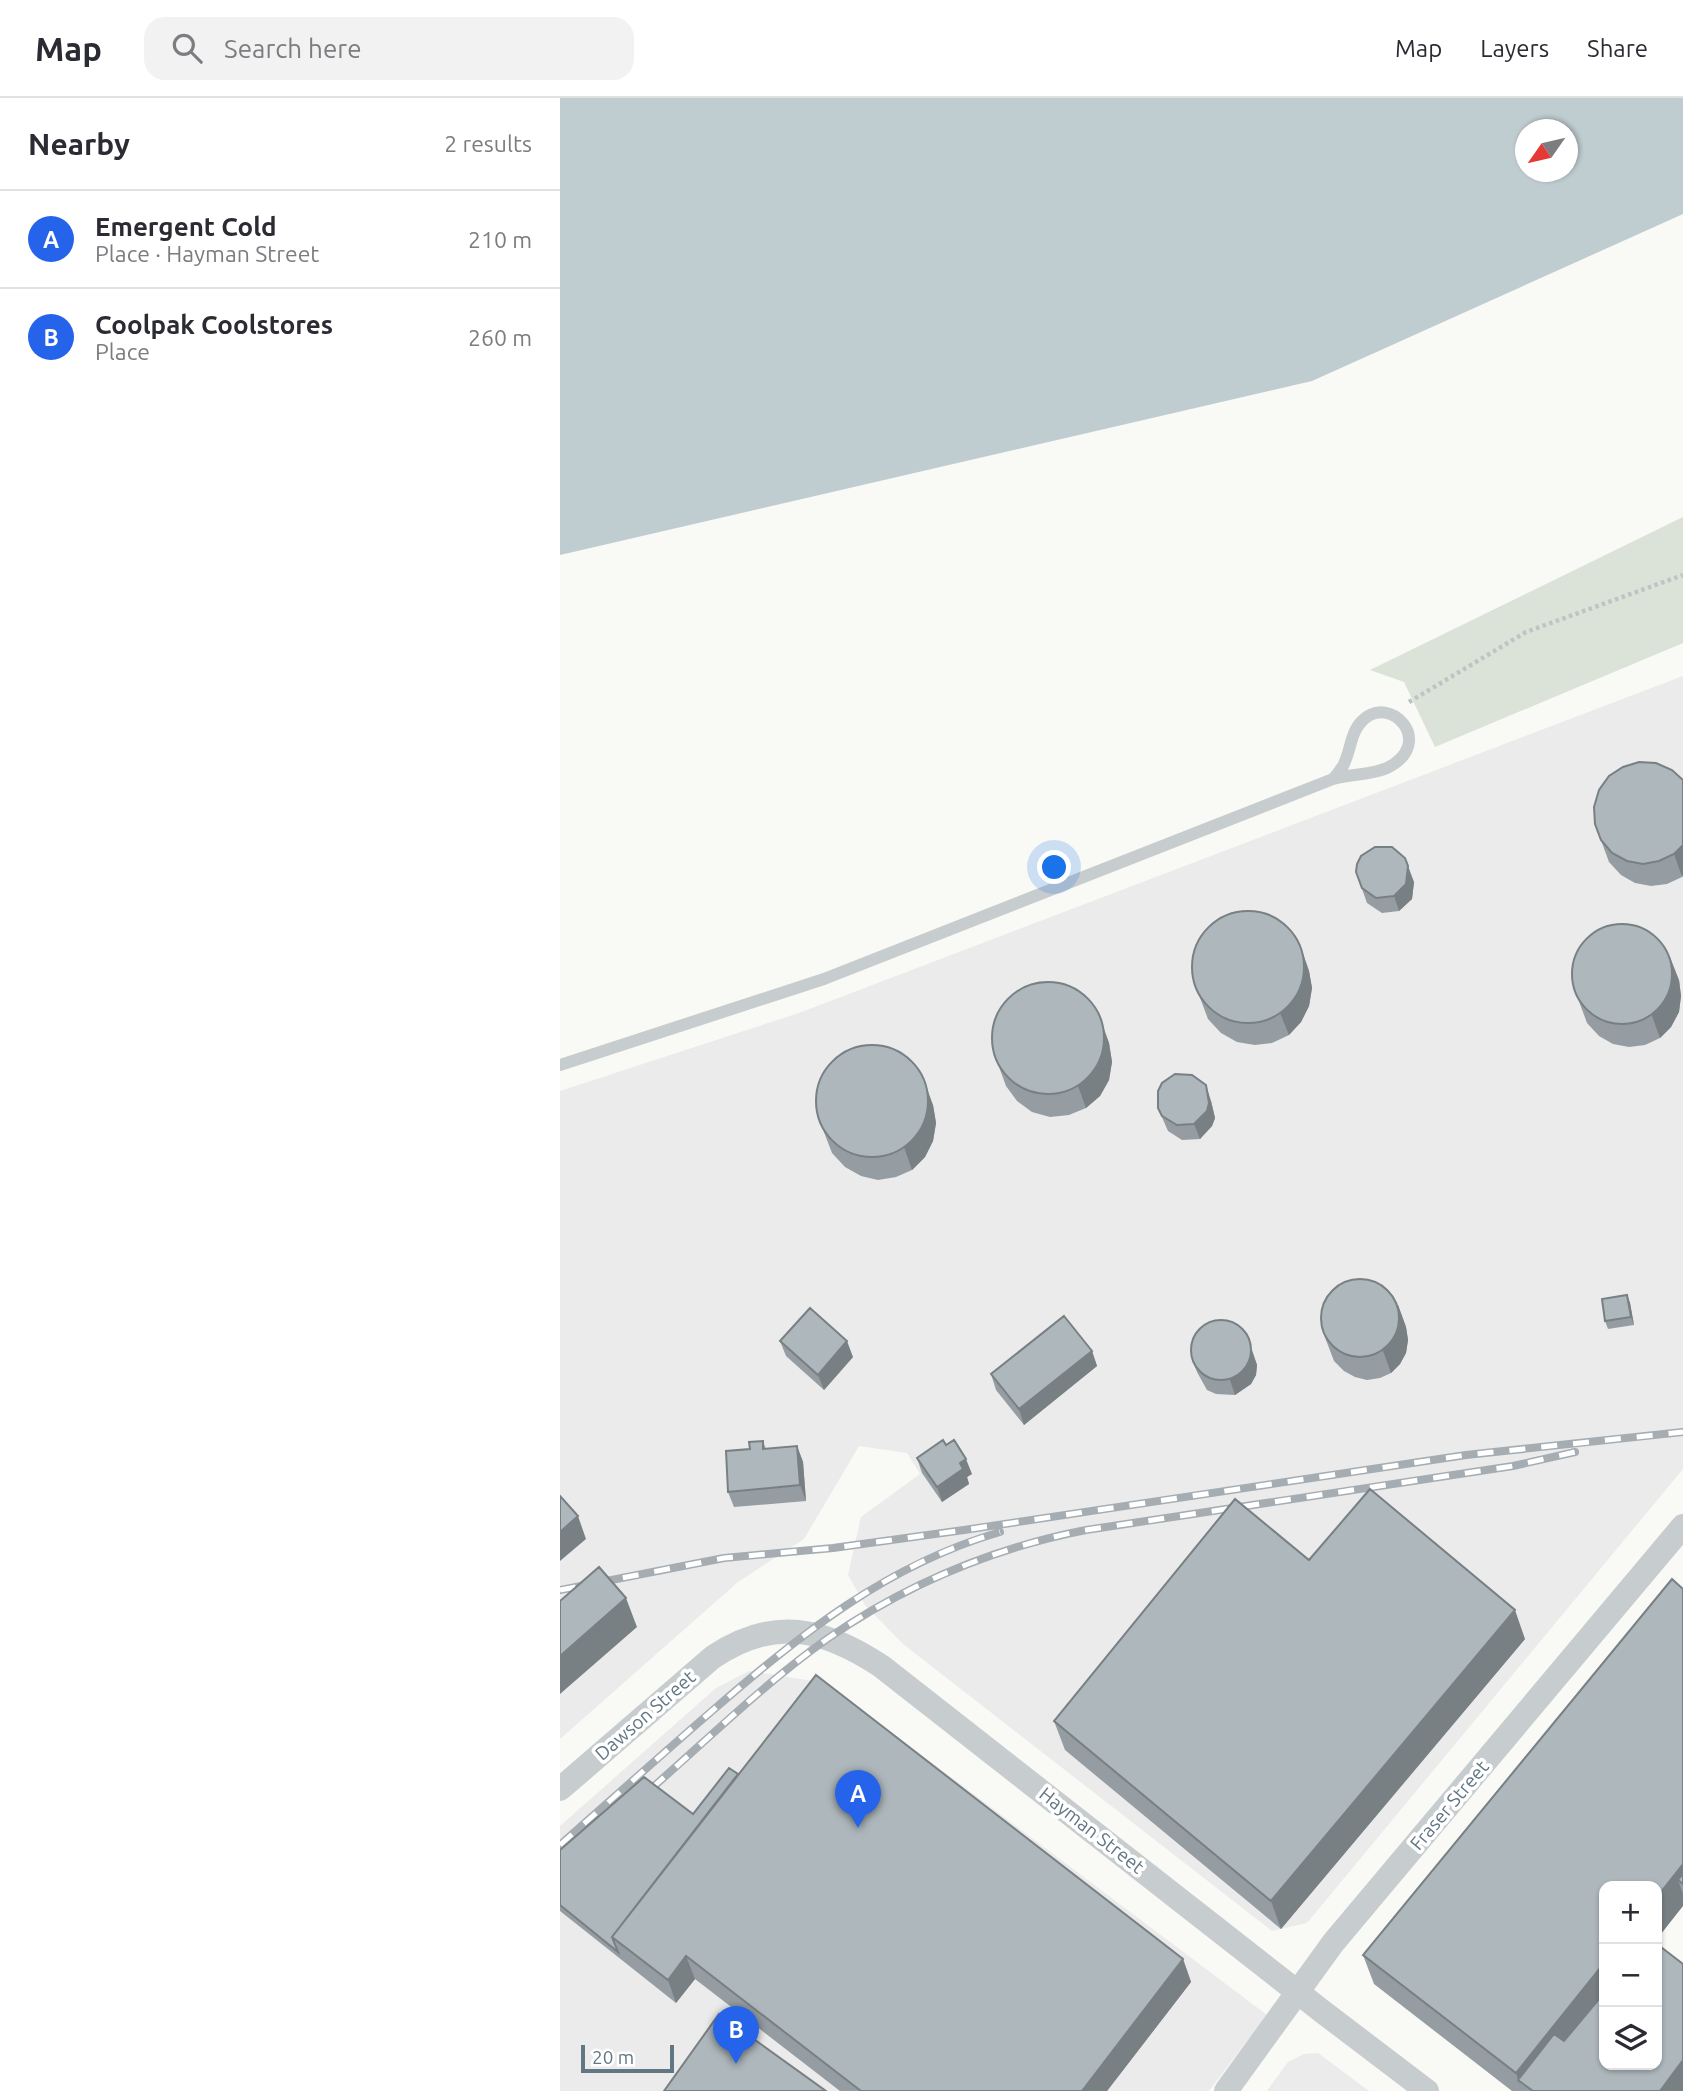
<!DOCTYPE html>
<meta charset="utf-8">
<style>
body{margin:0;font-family:Ubuntu,sans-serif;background:#f2f2f3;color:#2b2b33}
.controls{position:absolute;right:21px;bottom:21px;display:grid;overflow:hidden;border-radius:14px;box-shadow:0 2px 5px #0004}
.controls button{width:63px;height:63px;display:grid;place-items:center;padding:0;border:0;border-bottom:2px solid #e1e1e2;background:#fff;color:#2b2b33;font:35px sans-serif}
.compass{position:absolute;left:955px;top:21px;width:63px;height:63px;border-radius:50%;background:#fff;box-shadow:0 2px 5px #0004;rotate:236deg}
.scale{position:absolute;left:21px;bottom:18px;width:93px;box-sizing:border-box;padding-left:7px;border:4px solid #627784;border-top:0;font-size:19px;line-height:24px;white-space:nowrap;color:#627784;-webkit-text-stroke:5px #fff;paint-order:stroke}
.you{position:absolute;left:495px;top:770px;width:24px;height:24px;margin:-18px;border:5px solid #fff;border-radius:50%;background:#1a73e8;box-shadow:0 0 0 10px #1a73e833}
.badge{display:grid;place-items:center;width:46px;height:46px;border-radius:50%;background:#2563eb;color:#fff;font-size:23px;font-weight:700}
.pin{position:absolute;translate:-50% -58px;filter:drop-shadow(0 2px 4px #0008)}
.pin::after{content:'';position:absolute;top:37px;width:24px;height:21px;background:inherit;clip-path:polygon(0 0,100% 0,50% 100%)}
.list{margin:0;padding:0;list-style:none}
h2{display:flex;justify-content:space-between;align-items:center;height:91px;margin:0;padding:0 28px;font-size:30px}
h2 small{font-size:23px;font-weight:400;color:#7c7c81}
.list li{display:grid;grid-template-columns:46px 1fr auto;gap:21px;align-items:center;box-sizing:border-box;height:98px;padding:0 28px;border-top:2px solid #e1e1e2}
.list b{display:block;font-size:26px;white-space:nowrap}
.list p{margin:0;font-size:23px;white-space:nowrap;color:#7c7c81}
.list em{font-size:23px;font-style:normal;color:#7c7c81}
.icon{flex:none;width:38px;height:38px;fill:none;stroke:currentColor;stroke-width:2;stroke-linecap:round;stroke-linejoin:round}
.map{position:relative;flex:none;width:1123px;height:1993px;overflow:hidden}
header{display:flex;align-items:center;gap:42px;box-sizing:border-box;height:98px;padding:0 35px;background:#fff;border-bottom:2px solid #e1e1e2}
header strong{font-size:33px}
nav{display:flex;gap:38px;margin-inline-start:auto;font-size:24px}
.search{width:490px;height:63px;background:#f2f2f3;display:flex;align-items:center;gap:18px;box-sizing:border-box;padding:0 24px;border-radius:21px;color:#7c7c81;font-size:26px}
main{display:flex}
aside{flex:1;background:#fff}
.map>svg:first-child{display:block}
.built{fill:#eaebea}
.green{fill:#dbe2d7}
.water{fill:#bfccd0;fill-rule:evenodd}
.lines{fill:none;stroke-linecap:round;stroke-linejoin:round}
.path{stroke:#c0c3c5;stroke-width:4.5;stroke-dasharray:3.5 3.5;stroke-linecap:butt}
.service{stroke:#c7cccf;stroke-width:12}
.minor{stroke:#c7cccf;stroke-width:24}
.rail-casing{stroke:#a5adb2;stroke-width:8}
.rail{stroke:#fff;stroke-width:5;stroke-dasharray:16;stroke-linecap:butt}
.wall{fill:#959da2}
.shaded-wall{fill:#798084}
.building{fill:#adb7bc;stroke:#798084;stroke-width:2}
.labels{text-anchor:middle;stroke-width:7;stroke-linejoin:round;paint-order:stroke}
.street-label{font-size:19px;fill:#627784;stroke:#fff}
</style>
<header>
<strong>Map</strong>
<div class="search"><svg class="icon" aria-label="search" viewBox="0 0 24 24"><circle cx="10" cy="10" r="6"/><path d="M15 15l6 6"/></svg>Search here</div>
<nav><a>Map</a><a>Layers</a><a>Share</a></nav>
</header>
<main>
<aside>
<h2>Nearby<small>2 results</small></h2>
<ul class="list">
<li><span class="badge">A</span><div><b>Emergent Cold</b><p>Place · Hayman Street</p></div><em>210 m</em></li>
<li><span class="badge">B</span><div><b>Coolpak Coolstores</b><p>Place</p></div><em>260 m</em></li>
</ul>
</aside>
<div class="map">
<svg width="1123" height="1993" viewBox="0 0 1123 1993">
<rect width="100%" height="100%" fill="#f9f9f6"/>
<path class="built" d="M1123,578V1371L747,1825L712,1833L343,1546L305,1507L288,1477L301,1419L360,1376L347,1355L299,1348L244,1441L178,1484L0,1641V993L239,915Z
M189,1573L266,1585L707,1917L649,1993H0V1728L156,1590Z
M758,1955L809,1993H707L728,1964L744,1956Z"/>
<path class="green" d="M1123,419V545L875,649L844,584L810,572Z"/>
<path class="water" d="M0,0H1123V116L752,283L0,457ZM965,32H1007V74H965Z"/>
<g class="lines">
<path class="path" d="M849,604L966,534L1123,477"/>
<path class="service" d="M0,967L264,881L773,681C790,676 811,677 827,670C877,645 830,594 802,623C790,635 791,653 783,668C780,672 777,677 773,681"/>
<path class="minor" d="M0,1691L153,1559C214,1518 263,1530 321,1568L763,1914L867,1993
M666,1993L773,1845L1123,1428"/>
<defs>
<path id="rail" d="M0,1492L164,1460L273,1450L404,1432L906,1357L1123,1334
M92,1690C149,1640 205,1585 267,1541C345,1487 433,1450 526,1432L953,1368L1015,1354
M0,1747C51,1702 101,1657 152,1613C240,1537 326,1467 440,1434"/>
</defs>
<use href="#rail" class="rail-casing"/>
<use href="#rail" class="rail"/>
</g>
<path class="wall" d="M1096,665L1122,779L1107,786L1091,788L1075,785L1061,777L1049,764L1035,726Z
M796,774L854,784L852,801L839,813L822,815L807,805Z
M741,850L749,873L752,890L749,908L741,924L729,937L712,945L695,947L677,944L661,935L648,921L633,881Z
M1119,882L1121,898L1119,914L1111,929L1100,940L1085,947L1069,949L1053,946L1039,938L1027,925L1013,887Z
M541,923L549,945L552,964L549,982L540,998L526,1010L509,1017L490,1019L472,1014L457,1003L446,988L438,966Z
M651,1003L655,1020L652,1028L640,1041L622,1042L608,1033L598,1010Z
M373,1007L376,1025L373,1043L365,1059L352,1072L336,1079L318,1082L301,1078L285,1069L272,1055L257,1016Z
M1067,1197L1070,1205L1074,1227L1048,1231L1045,1223Z
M838,1207L846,1229L848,1242L846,1255L840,1266L831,1275L820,1280L807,1282L795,1279L784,1273L774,1263L761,1229Z
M685,1234L697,1267L696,1277L691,1286L675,1297L656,1296L647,1292L637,1274L631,1259Z
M220,1243L293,1259L264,1292L226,1258Z
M532,1253L537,1268L464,1327L436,1292L431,1276Z
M203,1343L206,1351L237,1348L243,1364L246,1403L174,1409L168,1394L190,1351Z
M386,1347L412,1376L407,1379L409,1386L382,1404L362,1375L357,1360Z
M749,1462L965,1541L721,1831L505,1652L494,1623Z
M1123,1491V1808L1044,1788L1123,1993H952L814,1886L803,1857Z
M178,1676L623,1861L631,1884L547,1993H280L135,1881L116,1905L0,1813V1752L133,1716Z"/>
<path class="shaded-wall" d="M1123,747V778L1122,779L1114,756Z
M848,768L854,784L852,801L839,813L834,798Z
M741,850L749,873L752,890L749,908L741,924L729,937L720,915Z
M1110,859L1119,882L1121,898L1119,914L1111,929L1100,940L1092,918Z
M541,923L549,945L552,964L549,982L540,998L526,1010L518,988Z
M365,985L373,1007L376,1025L373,1043L365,1059L352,1072L344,1049Z
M646,987L651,1003L655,1020L652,1028L640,1041L634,1026Z
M1067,1197L1070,1205L1074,1227L1071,1219Z
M838,1207L846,1229L848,1242L846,1255L840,1266L831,1275L823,1253Z
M287,1243L293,1259L264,1292L258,1277Z
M692,1252L697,1267L696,1277L691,1286L675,1297L670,1282Z
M532,1253L537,1268L464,1327L459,1311Z
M237,1348L243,1364L246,1403L240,1387Z
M406,1361L412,1376L407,1379L409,1386L382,1404L377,1389L400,1365Z
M18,1418L26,1441L0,1463V1434Z
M66,1500L77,1529L0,1596V1558Z
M955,1512L965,1541L721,1831L711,1803Z
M1123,1766V1786L1118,1782L1123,1796V1808L1097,1841V1799Z
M126,1858L135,1881L116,1905L108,1882Z
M623,1861L631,1884L547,1993H522Z
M1044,1865V1906L975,1993L958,1982L962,1993L956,1975Z
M1123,1962V1993H1100Z"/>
<path class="building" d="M1079,664L1096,665L1112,672L1123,682V747L1114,756L1099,763L1083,766L1067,763L1052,755L1041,742L1035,726L1034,709L1039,692L1049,678L1063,669Z
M815,749H832L845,760L848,768L846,786L834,798L816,800L802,790L796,774L797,766L801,758Z
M632 869a56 56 0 1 1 112 0a56 56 0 1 1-112 0Z
M1012 876a50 50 0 1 1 100 0a50 50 0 1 1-100 0Z
M432 940a56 56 0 1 1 112 0a56 56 0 1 1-112 0Z
M256 1003a56 56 0 1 1 112 0a56 56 0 1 1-112 0Z
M615,976L632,977L646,987L649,1005L647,1013L634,1026L617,1027L602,1018L598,1010V993L602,985Z
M761 1220a39 39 0 1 1 78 0a39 39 0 1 1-78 0Z
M1067,1197L1071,1219L1045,1223L1042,1201Z
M250,1210L287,1243L258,1277L220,1243Z
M504,1218L532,1253L459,1311L431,1276Z
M631 1252a30 30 0 1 1 60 0a30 30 0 1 1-60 0Z
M383,1342L386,1347L394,1342L406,1361L400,1365L403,1371L377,1389L357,1360Z
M203,1343V1351L237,1348L240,1387L168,1394L166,1353L190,1351L189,1344Z
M810,1391L955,1512L711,1803L494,1623L675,1401L749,1462Z
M0,1398L18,1418L0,1434Z
M39,1469L66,1500L0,1558V1503Z
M1112,1481L1123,1491V1766L1097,1799V1788H1044V1865L956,1975L803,1857Z
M256,1577L623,1861L522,1993H301L126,1858L108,1882L52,1839Z
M169,1670L178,1676L52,1839L58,1854L0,1807V1752L84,1679L133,1716Z
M1123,1775V1786L1118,1782Z
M1097,1846L1123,1866V1962L1100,1993H973L958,1982L994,1936L1004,1943L1044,1895V1967H1097Z
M159,1916L266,1993H104Z"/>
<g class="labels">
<g class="street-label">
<text transform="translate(85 1617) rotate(-41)" y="7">Dawson Street</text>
<text transform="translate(889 1707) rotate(-50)" y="7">Fraser Street</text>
<text transform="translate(532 1732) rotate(38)" y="7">Hayman Street</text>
</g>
</g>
</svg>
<div class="controls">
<button>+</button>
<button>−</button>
<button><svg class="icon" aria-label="layers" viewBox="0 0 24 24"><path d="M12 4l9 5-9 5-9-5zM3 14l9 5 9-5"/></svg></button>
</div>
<svg class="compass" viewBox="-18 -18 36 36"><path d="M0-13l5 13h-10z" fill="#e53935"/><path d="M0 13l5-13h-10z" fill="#7c7c81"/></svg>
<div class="scale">20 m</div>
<div class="you"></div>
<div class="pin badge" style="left:298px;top:1730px">A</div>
<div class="pin badge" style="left:176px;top:1966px">B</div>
</div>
</main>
